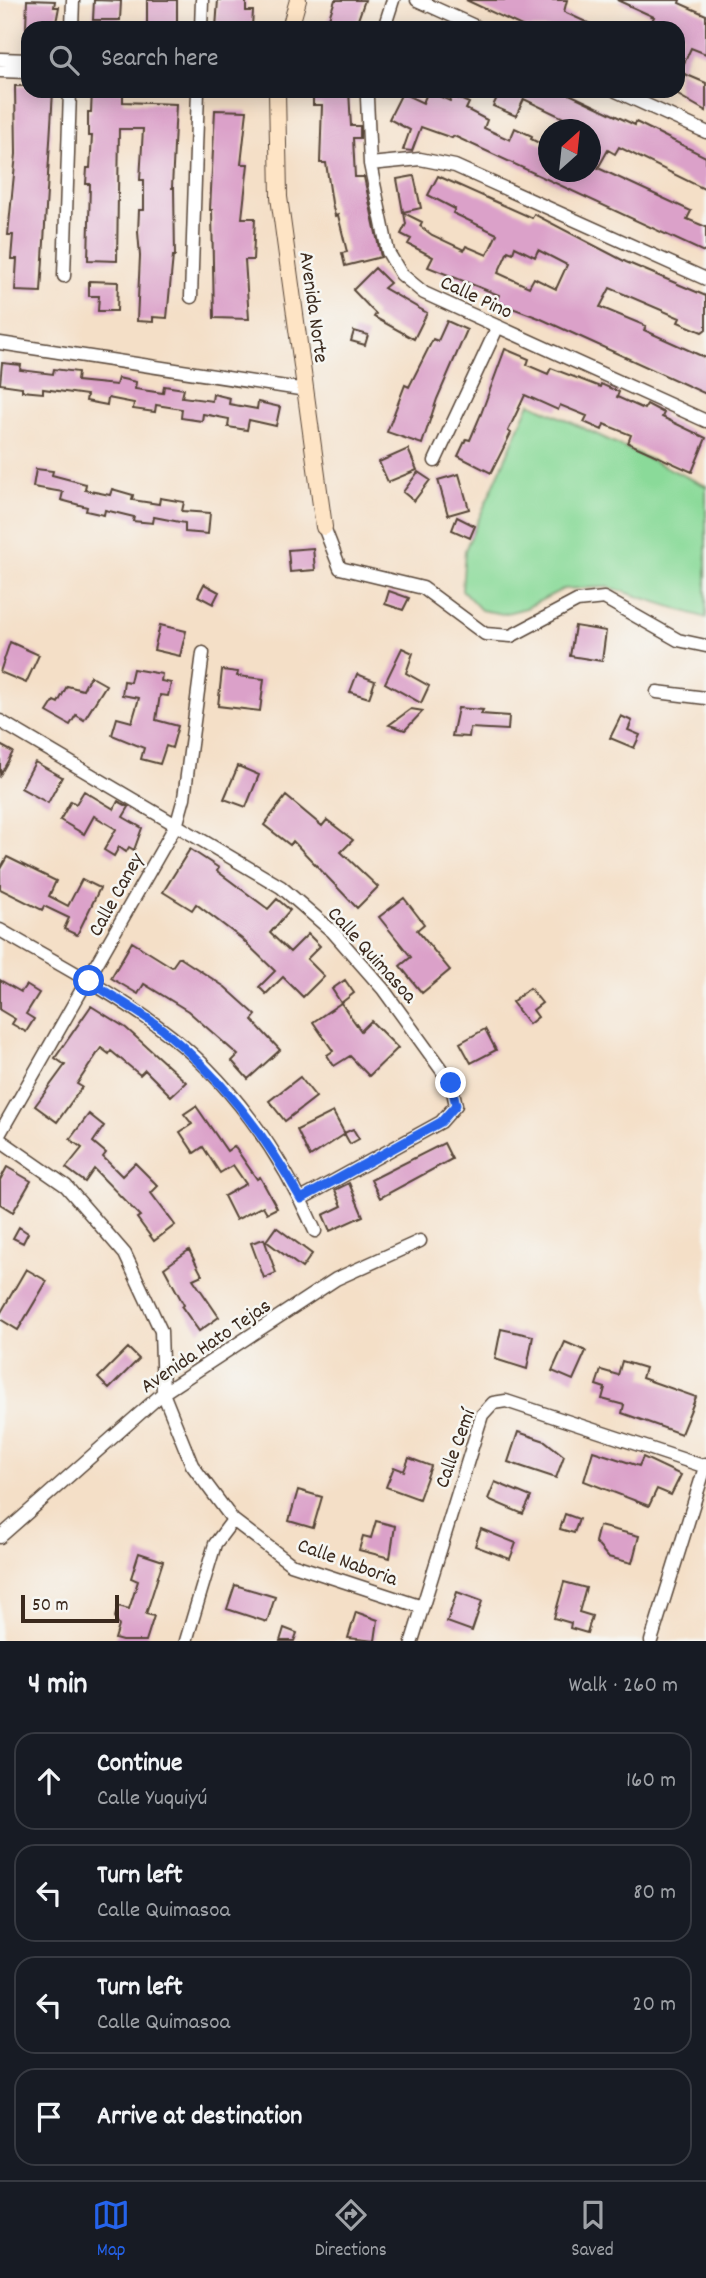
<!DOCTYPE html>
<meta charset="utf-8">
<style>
body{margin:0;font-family:Dekko,sans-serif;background:#242831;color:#f1f3f6}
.compass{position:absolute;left:538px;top:119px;width:63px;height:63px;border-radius:50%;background:#171b24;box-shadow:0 4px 18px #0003;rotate:27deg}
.scale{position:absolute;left:21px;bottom:18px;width:98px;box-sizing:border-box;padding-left:7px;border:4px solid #3b2a1e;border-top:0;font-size:19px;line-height:24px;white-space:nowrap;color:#3b2a1e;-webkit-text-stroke:5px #f6f6f2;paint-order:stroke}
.stop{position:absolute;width:21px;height:21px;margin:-16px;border:5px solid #2563eb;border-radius:50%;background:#fff}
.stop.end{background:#2563eb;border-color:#fff;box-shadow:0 2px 7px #0008}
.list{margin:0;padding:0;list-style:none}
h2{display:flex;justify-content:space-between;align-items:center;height:91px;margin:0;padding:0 28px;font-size:30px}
h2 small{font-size:23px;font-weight:400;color:#9ea1a6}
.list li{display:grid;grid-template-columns:46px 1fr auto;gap:21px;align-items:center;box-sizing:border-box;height:98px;margin:0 14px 14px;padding:0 14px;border:2px solid #363941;border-radius:21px}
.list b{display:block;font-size:26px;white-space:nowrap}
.list p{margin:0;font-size:23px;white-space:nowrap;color:#9ea1a6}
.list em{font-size:23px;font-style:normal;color:#9ea1a6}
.icon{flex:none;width:38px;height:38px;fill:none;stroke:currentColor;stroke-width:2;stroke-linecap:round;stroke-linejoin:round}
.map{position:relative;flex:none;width:706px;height:1641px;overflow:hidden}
.search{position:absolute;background:#171b24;box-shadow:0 4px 18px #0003;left:21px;right:21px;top:21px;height:77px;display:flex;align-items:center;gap:18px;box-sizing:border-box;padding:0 24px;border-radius:21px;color:#9ea1a6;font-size:26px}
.sheet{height:539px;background:#171b24}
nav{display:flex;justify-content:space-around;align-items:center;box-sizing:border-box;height:98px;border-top:2px solid #363941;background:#171b24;font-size:19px;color:#9ea1a6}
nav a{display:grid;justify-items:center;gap:4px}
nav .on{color:#2563eb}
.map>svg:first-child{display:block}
.green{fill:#8ada99;stroke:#62825c;stroke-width:2}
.building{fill:#dba1c9;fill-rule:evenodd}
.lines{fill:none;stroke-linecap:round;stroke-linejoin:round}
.street-casing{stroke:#574537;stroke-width:15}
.secondary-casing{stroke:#574537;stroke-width:18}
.street{stroke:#fff;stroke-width:12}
.secondary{stroke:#fee4c5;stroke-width:16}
.route{stroke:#2563eb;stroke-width:9}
.labels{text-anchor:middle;stroke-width:5;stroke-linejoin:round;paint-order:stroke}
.street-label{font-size:21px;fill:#3b2a1e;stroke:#f6f6f2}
</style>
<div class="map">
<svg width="706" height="1641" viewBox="0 0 706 1641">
<rect width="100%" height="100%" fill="#f6f6f2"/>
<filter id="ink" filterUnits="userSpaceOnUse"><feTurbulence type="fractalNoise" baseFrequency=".0143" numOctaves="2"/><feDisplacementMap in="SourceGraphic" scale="14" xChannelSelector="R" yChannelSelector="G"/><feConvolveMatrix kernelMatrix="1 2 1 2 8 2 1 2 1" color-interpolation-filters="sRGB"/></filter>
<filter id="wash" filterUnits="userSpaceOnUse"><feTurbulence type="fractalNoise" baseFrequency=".00686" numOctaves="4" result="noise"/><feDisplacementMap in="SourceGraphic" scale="28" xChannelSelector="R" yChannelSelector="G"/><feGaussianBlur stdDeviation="1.57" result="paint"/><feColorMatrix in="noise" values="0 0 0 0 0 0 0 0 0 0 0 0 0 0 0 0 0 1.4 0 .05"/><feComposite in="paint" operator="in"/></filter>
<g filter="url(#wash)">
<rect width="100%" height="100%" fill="#f4dfc7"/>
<path class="green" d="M530,403L706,486V618L609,587L563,589L526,608L503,614L481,610L462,590L465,550Z"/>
<g id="blocks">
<path class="building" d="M27,0L55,1L54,7H59L55,28H26Z
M94,0L121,1L120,20H93Z
M147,0H177V24H147Z
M218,0H246V11H253L252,27L216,28Z
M335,0H365L355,28L328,21Z
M466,0H567L564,12L599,28H526Z
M617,0H680L679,3L706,15V54L691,48L680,72L706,83V111L678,95V45L683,34L678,32V28H669L652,21L654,17Z
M15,86H27L28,91H53L41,292L15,291L17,259H11L13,235H8L16,154Z
M92,91L123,92V102L176,104L172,188H174L175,256H173L167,318L153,317V322L137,321L140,256L138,232L139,210H144V180H140L143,129H119L117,261L88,260L90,184H86L87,168H90L92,136H88V112H91Z
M332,91H349L351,126H360V138H353L355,177H364L381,257L345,266L342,253L347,252L338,215L335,216L332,203L326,163H320L322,105H313V95Z
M428,91L450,101L453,96L469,103L466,109L487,120L484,128L510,140L515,128L532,136L531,139L549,148V174L550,172H591V130H571L574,123L524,99L516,116L493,106L500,91H563L635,125L636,122L706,157V190L619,147L615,154L608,150L598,168L691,211L687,219L706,227V253L454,136L452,138L421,127L412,151L403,150L410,130L389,119L402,93L423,103Z
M215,110L247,111L241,164H248L242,218H255L253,260H245L249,319L214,318L212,210H210Z
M414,176L421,208L403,212L397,179Z
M438,176L532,218L534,214L626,262L706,296V329L702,332L678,322L680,318L610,288L600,307L646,326L644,330L706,358V394L539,318L496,302L499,295L428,267L433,257L408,244L411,239L401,234L406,224L404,213L422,222L420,226L432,235L464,250L466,246L487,255L497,234L453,213L455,209L428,195ZM515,247L535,257L538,250L567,265L556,289L534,278L529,287L498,273L508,251L513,253Z
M375,268L390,283L384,288L427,313L414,339L374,317L376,314L353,290Z
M89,281L118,282L117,311H98L99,296H89Z
M447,321L467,330L437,399L422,444L387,432L405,385L409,387L433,339L438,341Z
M354,331L368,335L365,345L351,341Z
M505,349L529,359L527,365L548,374L551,368L600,387L601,384L619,392L617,397L644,409L647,404L664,413L662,417L706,438L692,472L628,443L631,435L604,424L602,430L584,422L587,416L560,405L558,410L525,395L508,431L511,433L491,473L458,456L466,439L470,440L481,414Z
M2,363L21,365L20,370L53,374L54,369L78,372L77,381L116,385L118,378L136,382L135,389L163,393L164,386L184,389L182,397L212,401L213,394L230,398L229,404L257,409L258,402L280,407L276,426L249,420L247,430L228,427L229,419L203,414L202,421L181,418L182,409L156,405L155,412L133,409L134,403L108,398L107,405L86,401L87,395L43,389V393L22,391V387L0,384Z
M408,449L417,470L388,482L379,462Z
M36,469L53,471L52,475L86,484L85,490L110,495L112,489L133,495L132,500L159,504L160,498L184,502L182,511L210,513L208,534L185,532V523L154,517L153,523L133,521L134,517L105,510L104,515L86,511L87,507L61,500L63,492L33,487Z
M418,472L430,480L414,501L403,492Z
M459,474L469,509L448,515L438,480Z
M457,517L475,526L470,538L452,530Z
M313,548L315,570L290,572L288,550Z
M204,584L219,592L213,604L198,596Z
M389,591L409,598L403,610L385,604Z
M160,625L186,631L180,656L154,650Z
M575,626L606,631L602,661L570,656Z
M10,642L39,655L26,683L0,672Z
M402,648L413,653L406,673L429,686L421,703L385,683Z
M133,669L162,674L161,681L171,683L168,696L160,695L156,720L178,726L172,748L166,746L160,764L141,759L144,748L112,735L117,718L132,722L139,698L122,695L124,681L130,682Z
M222,670L238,672L237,676L264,679L260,711L218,706Z
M357,674L375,681L369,698L350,692Z
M90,676L106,685L84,720L76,715L70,725L47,712L54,701L58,703L67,686L83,690Z
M458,708L483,710L481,714L509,716L508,730L470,728L469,737L452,736Z
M411,709L423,711L405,730L389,725Z
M621,716L632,721L628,730L640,735L634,748L610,738Z
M0,745L13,752L0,775Z
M35,762L62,777L48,803L21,788Z
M238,766L259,775L246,807L224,799Z
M84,791L114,809L118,801L129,807L123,817L142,828L134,850L129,847L126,852L119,847L114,856L104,850L116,829L94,816L84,834L60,820L71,801L76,804Z
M286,796L322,826L327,820L353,840L341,852L378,887L357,908L293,841L290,845L264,825Z
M190,849L219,868L217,871L268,909L277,899L290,910L270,933L290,952L308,934L320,946L307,959L324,976L303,997L283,977L266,994L259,987L275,971L242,939L196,904L192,910L163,892Z
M7,857L56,881L49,896L68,906L82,879L100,888L77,935L64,929L69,918L44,906L42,910L0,889V869Z
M404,898L424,924L417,930L450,970L422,993L400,966L411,957L379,917Z
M132,942L172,967L179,957L225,987L256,1015L252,1020L280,1050L248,1079L232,1061L238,1055L188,1011L144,984L138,994L111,978Z
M0,980L21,992L26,985L39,993L26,1014L34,1019L26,1032L12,1024L15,1019L0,1010Z
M345,980L354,993L341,1003L332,989Z
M530,988L542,1003L533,1010L538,1017L529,1024L512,1002Z
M341,1003L361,1031L371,1021L398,1048L369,1076L350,1056L334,1066L327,1055L333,1051L313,1022Z
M91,1006L126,1028L186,1082L171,1096L145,1070L140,1075L111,1051L109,1054L101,1048L77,1084L82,1087L57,1122L35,1106L65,1065L55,1058Z
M485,1029L496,1050L471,1063L460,1043Z
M300,1077L316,1097L285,1121L269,1101Z
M196,1106L227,1151L234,1146L257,1179L260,1177L277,1208L267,1213L263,1206L236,1220L224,1196L246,1184L233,1165L220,1173L203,1147L194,1153L180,1132L192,1124L184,1114Z
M333,1112L345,1134L310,1157L297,1130Z
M89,1114L104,1126L93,1142L106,1153L103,1157L122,1176L135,1163L158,1186L151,1193L175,1225L154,1241L137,1218L140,1216L94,1169L85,1182L66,1168L82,1148L70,1139Z
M353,1129L359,1139L350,1144L344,1133Z
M444,1143L452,1159L380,1198L371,1180Z
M7,1167L31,1181L13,1212L0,1204V1180Z
M349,1183L363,1216L330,1231L323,1215L342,1206L335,1190Z
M19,1227L28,1233L23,1243L13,1238Z
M276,1227L312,1254L302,1268L266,1241Z
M264,1239L276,1273L264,1278L251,1243Z
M189,1250L202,1275L193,1279L219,1317L199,1331L182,1307L184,1305L164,1268Z
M26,1269L47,1281L18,1330L0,1319V1314Z
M501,1329L533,1336L527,1369L495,1359Z
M565,1342L586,1351L573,1380L552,1371Z
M128,1348L139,1359L109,1389L98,1378Z
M622,1361L645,1368L642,1378L696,1397L681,1434L622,1413L624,1405L602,1399L605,1388L596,1385L601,1370L618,1375Z
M518,1432L545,1441L564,1456L556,1478L508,1462Z
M593,1451L639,1466L643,1457L681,1475L671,1495L657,1489L649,1506L584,1481Z
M409,1458L431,1466L419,1499L386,1487L394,1467L404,1471Z
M495,1482L531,1497L523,1514L488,1499Z
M298,1490L322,1497L313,1528L289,1521Z
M565,1514L579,1519L574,1533L560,1529Z
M376,1521L395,1526L390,1558L359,1550L363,1536L371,1538Z
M599,1526L639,1536L632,1563L608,1557L595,1542Z
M481,1529L516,1543L510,1559L475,1546Z
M139,1553L163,1561L146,1614L154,1616L146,1641H122L115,1639L119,1626L115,1617L118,1606L129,1609L138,1581L131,1578Z
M564,1582L586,1588L579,1612L592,1616L587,1633L570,1628L571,1623L554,1618Z
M235,1585L275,1597L267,1622L227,1609Z
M457,1592L482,1601L472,1631L447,1622Z
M356,1612L378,1620L375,1641L348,1638Z
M284,1628L297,1633L294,1641H280Z"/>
</g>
</g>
<g filter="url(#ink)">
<use href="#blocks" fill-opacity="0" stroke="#574537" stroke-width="2"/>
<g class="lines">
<defs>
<path id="street" d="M417,0L479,28
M72,28L73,0
M201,28L202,0
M384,28L393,0
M0,59L28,60
M0,71L28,72
M616,91L706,132
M367,98L370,164L388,252L401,274L424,293L706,421
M370,164L420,159L455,166L706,279
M64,276L70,91
M191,297L198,91
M0,343L306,390
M435,461L498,326
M324,527L340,568L423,588L485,634L511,636L577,601L604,598L678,640L706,646
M657,692L706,698
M0,721L281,887L333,932L383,989L451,1083L456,1105L441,1122L301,1199
M0,930C53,961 109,990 159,1027C229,1078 281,1153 315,1231
M0,1133L177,823L184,798L203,653
M0,1140L66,1186L125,1254L161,1331L163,1393L192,1465L233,1520L291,1564L422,1607
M0,1537L163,1393L336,1279L420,1241
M186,1641L215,1544L233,1520
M412,1641L482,1415L493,1403L506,1401L706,1467
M651,1641L706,1464"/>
<path id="secondary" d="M290,28L298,0
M277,91L279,197L324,527"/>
</defs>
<use href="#street" class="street-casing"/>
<use href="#secondary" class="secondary-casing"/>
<use href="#street" class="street"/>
<use href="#secondary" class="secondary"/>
</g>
</g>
<g class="lines" filter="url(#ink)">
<path class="route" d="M89,981C113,997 139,1011 162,1029C222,1078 263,1132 301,1199L441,1122L456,1105L451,1083"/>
</g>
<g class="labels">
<g class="street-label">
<text transform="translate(477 296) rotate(25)" y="7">Calle Pino</text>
<text transform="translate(315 307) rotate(82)" y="7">Avenida Norte</text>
<text transform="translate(115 894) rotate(-61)" y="7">Calle Caney</text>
<text transform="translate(373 954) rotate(48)" y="7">Calle Quimasoa</text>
<text transform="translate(205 1345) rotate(-34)" y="7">Avenida Hato Tejas</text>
<text transform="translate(454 1448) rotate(-70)" y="7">Calle Cemí</text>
<text transform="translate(348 1561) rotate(20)" y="7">Calle Naboria</text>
</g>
</g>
</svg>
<svg class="compass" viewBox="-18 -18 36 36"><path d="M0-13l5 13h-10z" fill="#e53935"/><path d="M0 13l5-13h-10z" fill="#9ea1a6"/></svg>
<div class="scale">50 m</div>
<div class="stop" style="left:89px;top:981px"></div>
<div class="stop end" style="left:451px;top:1083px"></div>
<div class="search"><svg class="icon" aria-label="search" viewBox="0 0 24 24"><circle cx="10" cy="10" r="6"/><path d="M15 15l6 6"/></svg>Search here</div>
</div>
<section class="sheet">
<h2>4 min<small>Walk · 260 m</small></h2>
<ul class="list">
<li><svg class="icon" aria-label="ahead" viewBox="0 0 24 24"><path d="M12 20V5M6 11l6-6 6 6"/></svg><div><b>Continue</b><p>Calle Yuquiyú</p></div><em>160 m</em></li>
<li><svg class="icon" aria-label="left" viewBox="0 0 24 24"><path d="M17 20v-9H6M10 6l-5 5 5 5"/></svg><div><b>Turn left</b><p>Calle Quimasoa</p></div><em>80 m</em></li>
<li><svg class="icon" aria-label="left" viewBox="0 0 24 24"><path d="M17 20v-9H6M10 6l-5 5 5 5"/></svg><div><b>Turn left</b><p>Calle Quimasoa</p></div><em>20 m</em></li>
<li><svg class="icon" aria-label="arrive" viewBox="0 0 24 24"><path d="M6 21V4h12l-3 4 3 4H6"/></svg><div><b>Arrive at destination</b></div></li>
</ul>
</section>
<nav>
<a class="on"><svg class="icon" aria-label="map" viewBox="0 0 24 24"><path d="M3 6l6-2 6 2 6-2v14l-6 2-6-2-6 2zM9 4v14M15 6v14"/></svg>Map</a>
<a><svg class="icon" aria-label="directions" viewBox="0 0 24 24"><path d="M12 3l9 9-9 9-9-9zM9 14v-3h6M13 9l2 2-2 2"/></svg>Directions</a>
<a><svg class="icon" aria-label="saved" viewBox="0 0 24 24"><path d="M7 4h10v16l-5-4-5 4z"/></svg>Saved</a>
</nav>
